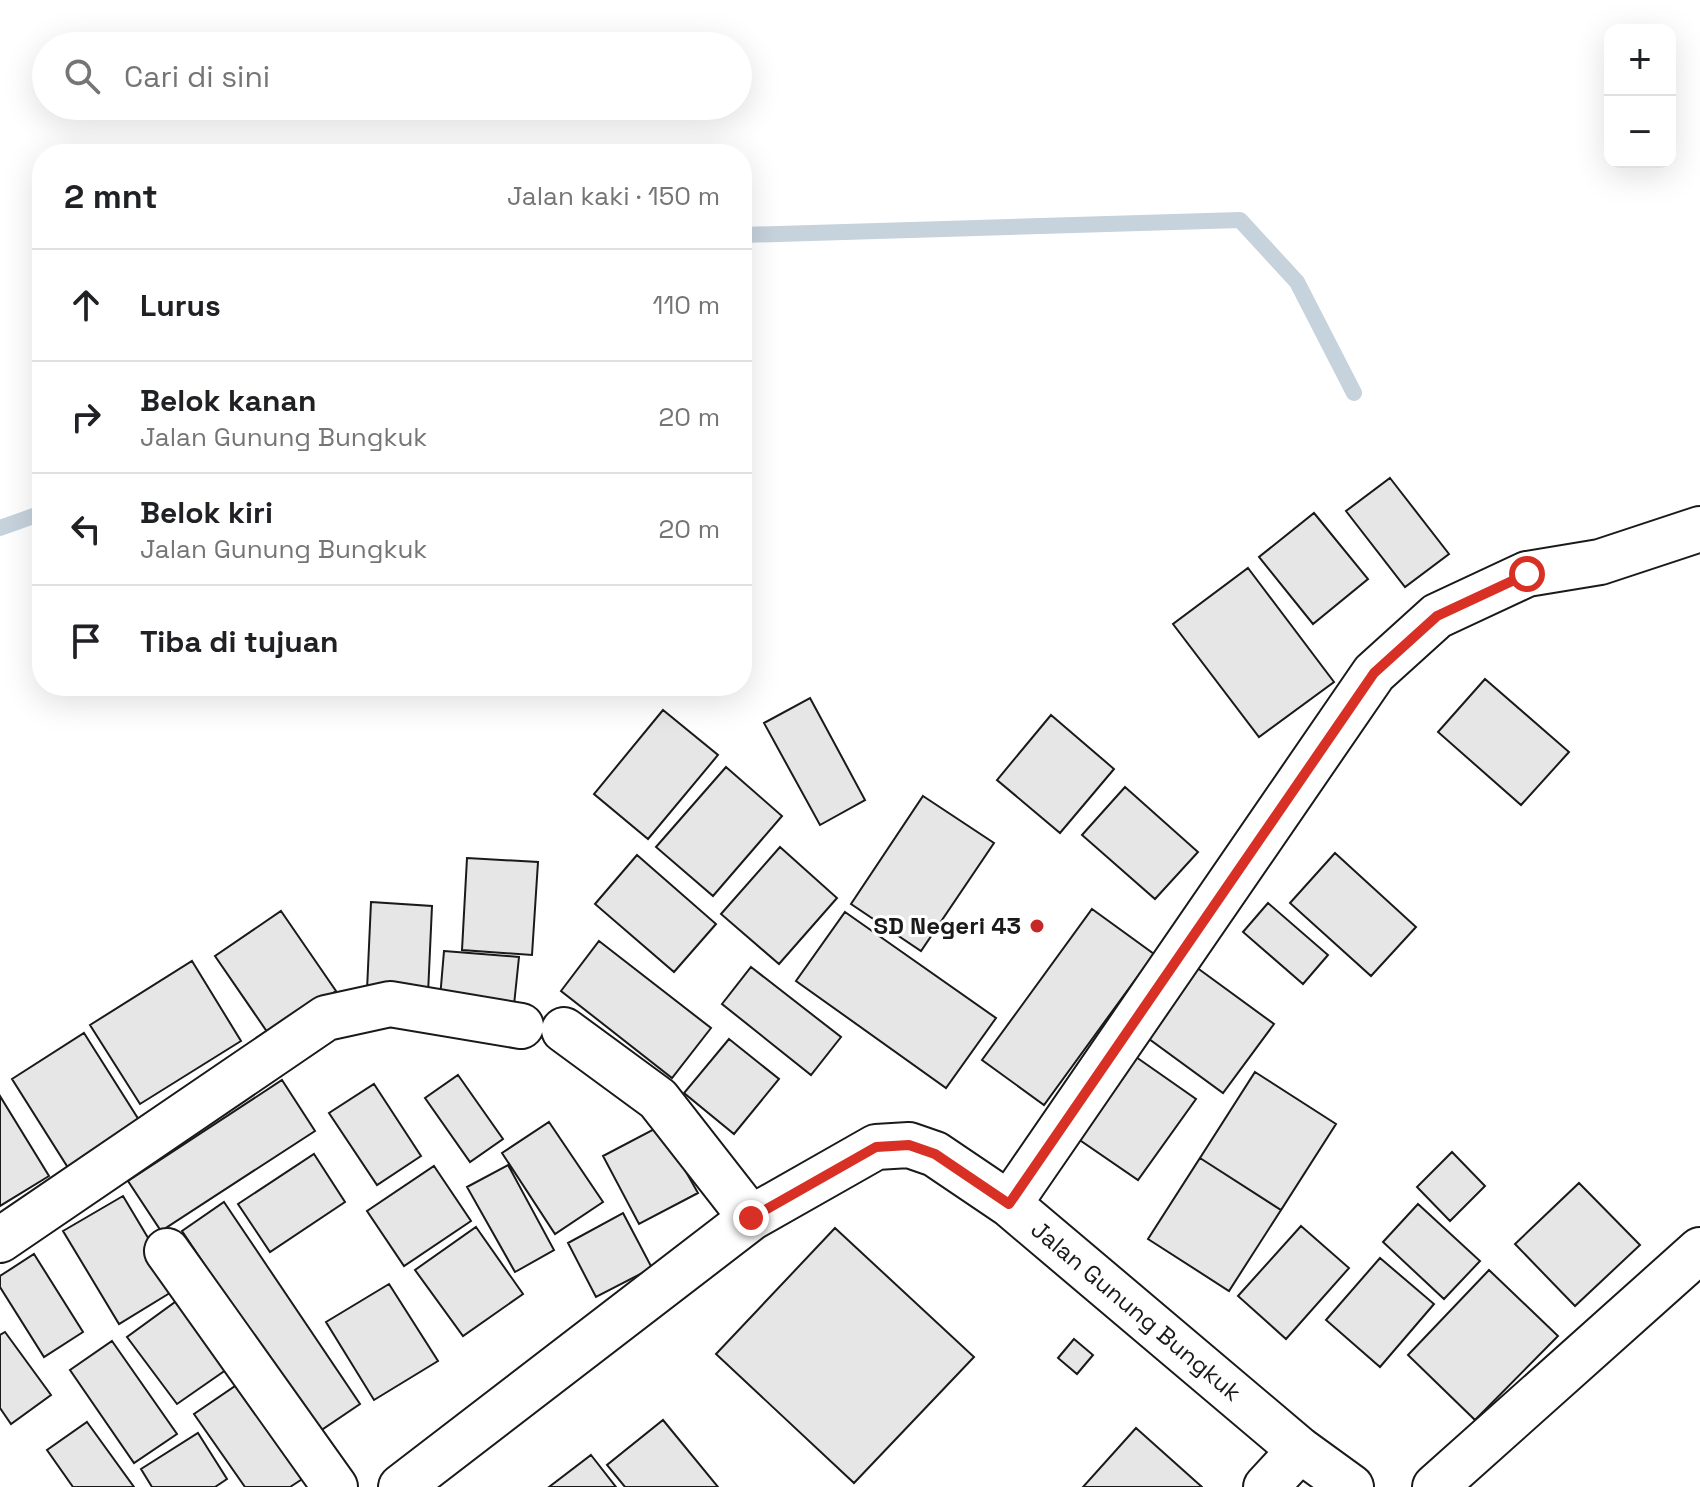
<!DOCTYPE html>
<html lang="id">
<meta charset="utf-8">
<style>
body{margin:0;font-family:"Space Grotesk",sans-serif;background:#f2f2f2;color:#202124}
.controls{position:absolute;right:24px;top:24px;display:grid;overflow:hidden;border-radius:16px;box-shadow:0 8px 32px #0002}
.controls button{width:72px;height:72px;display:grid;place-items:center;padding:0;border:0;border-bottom:2px solid #e0e0e0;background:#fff;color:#202124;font:40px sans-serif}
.stop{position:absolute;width:24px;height:24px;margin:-18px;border:6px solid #d93025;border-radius:50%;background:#fff}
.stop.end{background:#d93025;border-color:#fff;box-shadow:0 2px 8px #0008}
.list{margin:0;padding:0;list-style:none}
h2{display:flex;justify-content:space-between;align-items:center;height:104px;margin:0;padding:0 32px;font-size:34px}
h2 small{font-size:26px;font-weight:400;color:#757577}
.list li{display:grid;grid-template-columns:52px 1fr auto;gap:24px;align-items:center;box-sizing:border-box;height:112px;padding:0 32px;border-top:2px solid #e0e0e0}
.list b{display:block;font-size:30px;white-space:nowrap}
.list p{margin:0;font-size:26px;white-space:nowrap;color:#757577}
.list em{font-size:26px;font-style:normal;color:#757577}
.icon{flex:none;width:44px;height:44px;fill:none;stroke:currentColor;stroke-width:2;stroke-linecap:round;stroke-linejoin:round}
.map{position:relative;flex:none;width:1700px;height:1487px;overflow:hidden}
.search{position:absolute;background:#fff;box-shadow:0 8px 32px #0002;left:32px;top:32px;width:720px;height:88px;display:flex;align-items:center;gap:20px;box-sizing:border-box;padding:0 28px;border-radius:44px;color:#757577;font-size:30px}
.panel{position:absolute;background:#fff;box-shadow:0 8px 32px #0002;left:32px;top:144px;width:720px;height:552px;border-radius:32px}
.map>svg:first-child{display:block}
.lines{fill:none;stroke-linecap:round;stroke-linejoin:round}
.stream{stroke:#c6d2dc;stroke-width:16}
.building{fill:#e6e6e6;stroke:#1a1a1a;stroke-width:2}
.minor-casing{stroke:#1a1a1a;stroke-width:48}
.minor{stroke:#fff;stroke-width:44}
.route{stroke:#d93025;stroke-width:10}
.poi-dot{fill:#c62828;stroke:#fff;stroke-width:3}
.labels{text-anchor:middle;stroke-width:6;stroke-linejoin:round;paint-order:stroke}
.poi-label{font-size:24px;font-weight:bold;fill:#1a1a1a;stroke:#fff;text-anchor:end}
.street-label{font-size:24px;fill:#1a1a1a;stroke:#fff}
</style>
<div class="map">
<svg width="1700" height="1487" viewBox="0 0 1700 1487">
<rect width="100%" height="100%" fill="#fff"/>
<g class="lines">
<path class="stream" d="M742,235L1240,220L1297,282L1354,393
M0,528L42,513"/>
</g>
<path class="building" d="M1390,478L1449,554L1405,587L1346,511Z
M1314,513L1368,579L1313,624L1259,557Z
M1248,568L1334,682L1259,737L1173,624Z
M1485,679L1569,752L1521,805L1438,732Z
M810,698L865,800L820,825L764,723Z
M663,710L718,755L648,839L594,794Z
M1051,715L1114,769L1060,833L997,780Z
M726,767L782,816L713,896L656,847Z
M1125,787L1198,852L1155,899L1082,835Z
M923,796L994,843L921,951L851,904Z
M780,847L837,898L779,964L721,914Z
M1335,853L1416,927L1371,976L1290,903Z
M637,855L716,924L674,972L595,904Z
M467,858L538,862L532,955L462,950Z
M371,902L432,906L428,994L367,990Z
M1268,903L1328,955L1303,984L1243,932Z
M1092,909L1154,954L1044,1105L982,1060Z
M281,911L336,991L270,1036L215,956Z
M845,912L996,1018L946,1088L796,981Z
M599,941L711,1028L672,1078L561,991Z
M444,951L519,957L514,1005L440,998Z
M192,961L241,1041L140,1104L90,1025Z
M751,967L841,1037L811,1075L722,1004Z
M1196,967L1274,1024L1223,1093L1145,1036Z
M84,1033L144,1128L72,1174L12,1079Z
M729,1039L779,1079L734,1134L684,1093Z
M1126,1050L1196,1099L1138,1180L1068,1132Z
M1255,1072L1336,1124L1281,1210L1200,1158Z
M458,1075L503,1139L470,1162L425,1098Z
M282,1080L315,1131L161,1231L128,1181Z
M374,1084L421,1156L377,1185L329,1113Z
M0,1096L49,1176L0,1206Z
M549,1122L603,1202L555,1234L502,1153Z
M660,1126L698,1193L639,1224L603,1156Z
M1452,1152L1485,1186L1450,1221L1417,1187Z
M314,1154L345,1202L270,1252L238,1204Z
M1200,1158L1281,1210L1229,1291L1148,1239Z
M508,1165L554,1250L515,1272L467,1187Z
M434,1166L471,1221L404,1266L367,1211Z
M1579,1183L1640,1245L1575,1306L1515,1244Z
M123,1196L178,1288L119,1324L63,1231Z
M224,1202L360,1404L317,1433L182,1231Z
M1418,1204L1480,1261L1444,1299L1383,1242Z
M623,1213L652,1268L596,1297L568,1243Z
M1301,1226L1349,1268L1286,1339L1238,1296Z
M476,1227L523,1294L463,1336L415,1270Z
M835,1228L974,1357L854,1483L716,1354Z
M34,1254L83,1332L44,1357L0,1287V1276Z
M1380,1258L1434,1304L1380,1367L1326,1320Z
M1489,1270L1558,1336L1475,1420L1408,1355Z
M389,1284L438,1361L374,1400L326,1322Z
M182,1297L233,1365L177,1404L127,1337Z
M5,1332L51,1395L11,1424L0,1408V1335Z
M1074,1339L1093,1355L1077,1374L1058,1358Z
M112,1341L177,1434L134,1463L70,1370Z
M244,1380L310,1474L290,1487H245L194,1414Z
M663,1420L718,1487H625L607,1465Z
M87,1422L134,1487H73L47,1450Z
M1136,1428L1202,1487H1083Z
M198,1433L227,1479L215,1487H152L141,1469Z
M591,1455L616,1487H549Z"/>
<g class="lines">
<defs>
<path id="minor" d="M564,1030L658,1099L751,1218
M1009,1204L1374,673L1437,616L1527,574L1600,562L1700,529
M0,1240L326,1018L390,1004L521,1026
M167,1251L335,1487
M401,1487L751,1218L876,1147L909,1145L935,1154L1009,1204L1300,1450L1351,1487
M1266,1487L1300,1450
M1435,1487L1700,1250"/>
</defs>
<use href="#minor" class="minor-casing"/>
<use href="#minor" class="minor"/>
</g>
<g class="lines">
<path class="route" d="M751,1218L876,1147L909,1145L935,1154L1009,1204L1374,673L1437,616L1527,574"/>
</g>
<circle class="poi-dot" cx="1037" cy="926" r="8"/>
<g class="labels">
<g class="poi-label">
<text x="1021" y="934">SD Negeri 43</text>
</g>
<g class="street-label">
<text transform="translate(1136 1311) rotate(40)" y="8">Jalan Gunung Bungkuk</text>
</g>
</g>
</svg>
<div class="controls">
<button>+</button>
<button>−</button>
</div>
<div class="stop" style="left:1527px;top:574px"></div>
<div class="stop end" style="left:751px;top:1218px"></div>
<div class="search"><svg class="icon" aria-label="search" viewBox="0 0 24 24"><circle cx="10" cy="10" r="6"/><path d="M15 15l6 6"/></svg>Cari di sini</div>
<section class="panel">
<h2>2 mnt<small>Jalan kaki · 150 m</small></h2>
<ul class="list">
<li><svg class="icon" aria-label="ahead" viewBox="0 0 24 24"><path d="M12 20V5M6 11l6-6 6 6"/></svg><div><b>Lurus</b></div><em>110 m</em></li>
<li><svg class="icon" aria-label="right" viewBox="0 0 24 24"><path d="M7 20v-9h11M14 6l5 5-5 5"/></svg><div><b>Belok kanan</b><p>Jalan Gunung Bungkuk</p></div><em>20 m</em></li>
<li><svg class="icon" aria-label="left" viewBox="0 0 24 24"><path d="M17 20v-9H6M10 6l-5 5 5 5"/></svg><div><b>Belok kiri</b><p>Jalan Gunung Bungkuk</p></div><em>20 m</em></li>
<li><svg class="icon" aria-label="arrive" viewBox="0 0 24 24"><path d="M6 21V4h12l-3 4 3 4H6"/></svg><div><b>Tiba di tujuan</b></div></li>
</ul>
</section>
</div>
